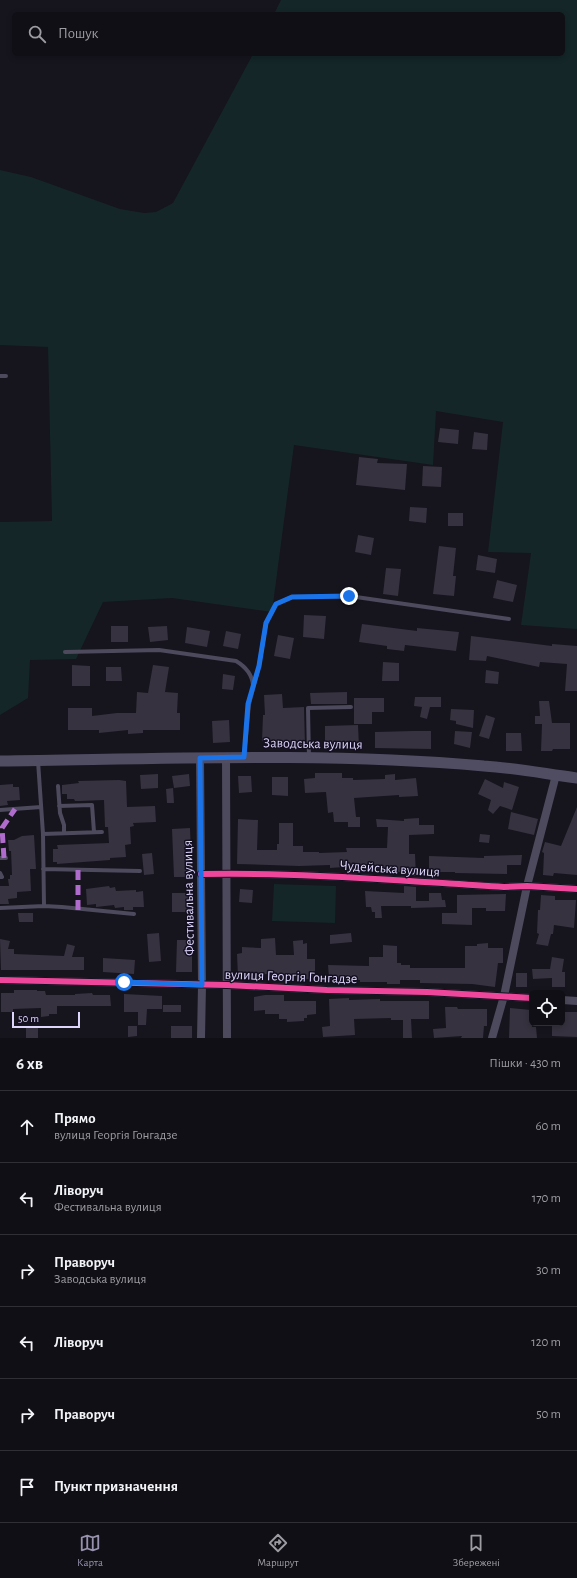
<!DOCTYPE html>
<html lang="uk">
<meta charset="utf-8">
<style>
body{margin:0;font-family:"Alegreya Sans",sans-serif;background:#1e1d23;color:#f1f3f6}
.controls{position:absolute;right:12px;bottom:12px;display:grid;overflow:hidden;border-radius:6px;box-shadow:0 2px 6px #0003}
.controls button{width:36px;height:36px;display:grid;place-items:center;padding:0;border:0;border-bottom:1px solid #302f35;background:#100f16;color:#f1f3f6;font:20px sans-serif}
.scale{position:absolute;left:12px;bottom:10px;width:68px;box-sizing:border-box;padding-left:4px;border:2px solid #ddd5fa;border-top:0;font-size:11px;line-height:14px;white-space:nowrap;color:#ddd5fa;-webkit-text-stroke:3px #151021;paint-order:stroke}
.stop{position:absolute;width:12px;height:12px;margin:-9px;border:3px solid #1a73e8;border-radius:50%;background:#fff}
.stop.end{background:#1a73e8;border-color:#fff;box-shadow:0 1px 4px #0008}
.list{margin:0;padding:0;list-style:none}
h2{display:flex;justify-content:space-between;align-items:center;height:52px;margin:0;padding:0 16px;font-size:17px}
h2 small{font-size:13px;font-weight:400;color:#9c9ca1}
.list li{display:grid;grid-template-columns:26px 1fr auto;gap:12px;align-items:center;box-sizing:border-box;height:72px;padding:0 16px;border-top:1px solid #302f35}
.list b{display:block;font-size:15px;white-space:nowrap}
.list p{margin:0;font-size:13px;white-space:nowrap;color:#9c9ca1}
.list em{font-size:13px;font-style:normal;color:#9c9ca1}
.icon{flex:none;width:22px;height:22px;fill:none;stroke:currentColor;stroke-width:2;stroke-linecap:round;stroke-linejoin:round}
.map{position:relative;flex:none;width:577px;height:1038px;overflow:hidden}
.search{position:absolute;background:#100f16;box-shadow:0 2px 6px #0003;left:12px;right:12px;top:12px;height:44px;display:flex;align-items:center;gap:10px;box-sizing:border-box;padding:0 14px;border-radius:6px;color:#9c9ca1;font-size:15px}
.sheet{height:484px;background:#100f16}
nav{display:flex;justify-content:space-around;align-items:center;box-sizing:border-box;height:56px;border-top:1px solid #302f35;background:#100f16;font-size:11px;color:#9c9ca1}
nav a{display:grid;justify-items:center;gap:2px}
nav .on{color:#9791ad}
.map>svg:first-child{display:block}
.green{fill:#142628}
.building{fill:#36323f}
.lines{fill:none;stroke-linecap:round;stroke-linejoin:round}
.lane{stroke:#4c4a5c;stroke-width:4}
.street{stroke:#4c4a5c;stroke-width:8}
.secondary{stroke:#504d63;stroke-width:11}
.quiet{stroke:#b06ccc;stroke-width:5;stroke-dasharray:10 5;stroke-linecap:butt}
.cycleway-casing{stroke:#151021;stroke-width:8}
.cycleway{stroke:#ed469a;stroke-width:6}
.route{stroke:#1a73e8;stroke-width:5}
.labels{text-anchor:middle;stroke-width:3;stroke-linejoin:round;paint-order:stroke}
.street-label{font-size:14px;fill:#ddd5fa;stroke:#151021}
</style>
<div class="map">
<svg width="577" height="1038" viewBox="0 0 577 1038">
<rect width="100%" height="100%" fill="#16141d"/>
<path class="green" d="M281,0H577V629L521,625L531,553L488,552L503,422L436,411L433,465L294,445L272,612L172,598L103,602L76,659L30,660L28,698L0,715V522L52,521L48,347L0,345V170L31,177L120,209L144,213L156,212L173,203L253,54H563V14H274Z
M274,884L336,886L335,923L272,921Z"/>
<path class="building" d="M440,428L459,430L458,444L438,442Z
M474,432L488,434L487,450L472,449Z
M359,457L378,459L377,463L407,464L405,490L356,485Z
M423,466L442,467L441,487L422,486Z
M410,507L427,508L426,523L409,521Z
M448,513H463V526H448Z
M358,535L374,538L371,555L355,552Z
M439,546L456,548L453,576H456L454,596L433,594Z
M478,555L497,559L495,573L476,570Z
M386,568L401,569L398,596L383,594Z
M497,580L517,585L513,602L493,598Z
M304,615L326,616L324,639L303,637Z
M362,624L417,631V628L459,632L456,651L405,645L404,651L387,649V646L359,642Z
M111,626H128V642H111Z
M167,626L168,640L150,642L148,627Z
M187,627L210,631L207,647L185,643Z
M226,631L241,634L238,649L223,646Z
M278,635L294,638L290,659L274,656Z
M471,636L552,646V644L577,646V691H565L567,664L540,662L539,667L487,656L486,661L469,660Z
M383,662L399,663V681H382Z
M72,665L90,666V686H72Z
M153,665L169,667L165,692L178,693L177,713H180V730H143V733L128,734V730L99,733V730H68V708H92V716L117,713H136L137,692L148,693Z
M106,667H121L122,681H106Z
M486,670L499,672L498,684L485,683Z
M223,674L235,676L233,690L222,689Z
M347,692V704H311L310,693Z
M282,694L283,708L304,707L305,745H287V743L262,741L263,715H265L264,695Z
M415,697H441V707H430L427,719L420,717L422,707L414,706Z
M354,698H384V712H372V724H354Z
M539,701H549L552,723H570V749H553L552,751H541L542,724H535V716H540Z
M451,709L474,710L473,728L456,724V721L450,720Z
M486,715L495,718L489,739L479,736Z
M229,720L230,742L213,743L212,721Z
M358,725L359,747L325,748V726Z
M413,731H431V749L375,748V732Z
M455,731L472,732L470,748L454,744Z
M506,733H521L522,751H506Z
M315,773H342V778H353V780L385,779V775L395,774V780L416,778L418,796L399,797V795L354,798L356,817H360V827H348V822H334L333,812L328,813L326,792L305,793L304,779L315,778Z
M158,774V788L141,789L140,775Z
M189,774L190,786L174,788L172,776Z
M238,776H251L252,792L239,793Z
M272,777H288V796L272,795Z
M485,779L503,788L504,782L519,787L512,810L500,806L493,814L488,810L491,800L478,794Z
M119,780L126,781L127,807L155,806L156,822L133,823L134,826L130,827L131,844L125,845L126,857L110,858V860L57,864V862H53V849H58L57,845L109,843L108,827H105L104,800L80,801H75L74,799H67V794H62V785L79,783L78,781Z
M13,784V787H19L20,800L7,801L8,805L0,806V785Z
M173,788L174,803H167L166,789Z
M577,807V875L554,873L553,876L543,875L544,853L542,852L545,842L561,846Z
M511,812L538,819L534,835L508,829Z
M419,818V825H434V834L409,835V854H415L416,876L400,875V872H386L387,869H359V866L330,868V865L299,866L237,864L238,819L258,820L257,850H277V844H279V823H293V846H303V852H319V853L347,852L346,848H387L388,827H377L376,819L404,821V819Z
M190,828L192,877H174L172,829Z
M480,834L490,835L489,843L479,842Z
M34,835L36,869H30L31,891L17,892V898L8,899L9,904H0V886H9L8,879H10V875H12L11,851H9L8,840H14L22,836Z
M152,853L154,874L144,875L142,854Z
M522,855L521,865H507V874L455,873V872H436L435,877H429V856L484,858V856Z
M109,886L110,888L115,887L116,891L136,890V892L143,891L144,907H133V910H124V907L115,908L114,905L96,907V904L87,905L86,889Z
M404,886L416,887V901H429V893H441L442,900H445L446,907L411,908V906H381L382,918H375V912H372L371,907H366L365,891L404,893Z
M240,889L253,890L252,903L239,902Z
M172,893H191V912H172Z
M506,894L505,911H486V908H472V925L442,924V913H457V895Z
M541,895L555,896V900H576L574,928L554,925L553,934H551L548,946L536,944L539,934L537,933L538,910H540Z
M18,913H33V922H19Z
M159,933L161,961L149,962L147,934Z
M351,933L352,942L330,944V935Z
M275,938L276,955H294L293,941L303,940V944L307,943V959H315V979H299V977H267V974L238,977L237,954L242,953V947L261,948V939Z
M0,939L10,941L8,949H14V954L64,956L67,944L75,946L72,957H84V970H1Z
M177,940H192V972H176Z
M488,943V948H503V963H498L495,987L472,984L420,983V980H400V984H387V982H360V980H330L329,978L328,965L369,966V957H383V945L397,946V963H401V965H410V968H465V946H477V944Z
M552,957L564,959L562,972H565V987H552V978L533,979L532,969H550Z
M103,958L135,960L134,974L103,972Z
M516,973H527V987H516Z
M14,990H37V991H45L46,995H75V994L92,993L93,995H110L111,1006H57V1014H49V1016L41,1017V1008L13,1009V1012H1V993H14Z
M124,994L162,996V1009H147L146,1025H138V1012H124Z
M265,995H284V1001H316V1014L307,1015V1018H304V1021L287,1022V1019H279V1014H265V1010L254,1011V997Z
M349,998V1000L380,999V1001H429V1019H411L412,1038H403V1020H391V1018L354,1019L355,1035L323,1037L322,1027L330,1026L329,999Z
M163,1005H181V1012H163Z
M445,1007H457L458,1009H487V1026H484L483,1038H461L462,1036L434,1038L433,1029L446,1028Z
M510,1008L531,1010L532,1027H536L537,1038H509Z
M562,1012H577V1037L552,1036V1023H562Z
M26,1026H38V1038H26Z
M128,1026H137V1036L128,1037Z
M171,1026H192V1038H171Z"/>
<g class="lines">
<path class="lane" d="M0,376H6
M65,652L159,650L236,661C246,667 252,674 253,685
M244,757L249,704L259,666L266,623L276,604L292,597L349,596L509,619
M309,758L308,708L351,707
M38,761L43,834L44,906
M58,786L60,813L64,825V833
M59,806L92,805L94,832
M0,810L41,807
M43,834L102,832
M0,858H6
M43,869L140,871
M0,873L2,877H0
M0,908L44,906L62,907L134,914"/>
<path class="street" d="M226,757L227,1038
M200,758L202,985L201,1038
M201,874C302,872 403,881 504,887L527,886L577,889
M0,980L227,985L327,990L427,992L532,998
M562,1000L577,1001
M492,1038L504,996L527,886L556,775"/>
<path class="secondary" d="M0,761C161,759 323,752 484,766C515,768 546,774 577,778"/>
<path class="quiet" d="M4,858L2,828L15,809
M78,870V910"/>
<defs>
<path id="cycleway" d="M201,874C302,872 403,881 504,887L527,886L577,889
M0,980L227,985L327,990L427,992L532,998"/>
</defs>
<use href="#cycleway" class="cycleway-casing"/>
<use href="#cycleway" class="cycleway"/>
</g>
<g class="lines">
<path class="route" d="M124,982L202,985L200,758L244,757L248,704L259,666L266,623L276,604L292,597L349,596"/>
</g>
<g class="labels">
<g class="street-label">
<text transform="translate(313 743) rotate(1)" y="5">Заводська вулиця</text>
<text transform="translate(390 868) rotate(4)" y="5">Чудейська вулиця</text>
<text transform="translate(188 898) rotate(-91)" y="5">Фестивальна вулиця</text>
<text transform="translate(291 976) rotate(2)" y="5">вулиця Георгія Гонгадзе</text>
</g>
</g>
</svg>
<div class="controls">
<button><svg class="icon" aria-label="locate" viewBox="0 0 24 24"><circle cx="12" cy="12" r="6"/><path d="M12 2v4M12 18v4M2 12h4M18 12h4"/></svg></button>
</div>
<div class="scale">50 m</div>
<div class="stop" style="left:124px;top:982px"></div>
<div class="stop end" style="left:349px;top:596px"></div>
<div class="search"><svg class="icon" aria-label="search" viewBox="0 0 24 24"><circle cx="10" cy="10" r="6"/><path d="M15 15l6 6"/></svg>Пошук</div>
</div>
<section class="sheet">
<h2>6 хв<small>Пішки · 430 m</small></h2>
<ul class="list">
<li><svg class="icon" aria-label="ahead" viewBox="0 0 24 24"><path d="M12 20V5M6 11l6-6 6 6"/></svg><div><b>Прямо</b><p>вулиця Георгія Гонгадзе</p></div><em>60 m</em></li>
<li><svg class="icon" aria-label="left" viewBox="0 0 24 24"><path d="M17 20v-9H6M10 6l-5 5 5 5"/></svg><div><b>Ліворуч</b><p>Фестивальна вулиця</p></div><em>170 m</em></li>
<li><svg class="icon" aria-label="right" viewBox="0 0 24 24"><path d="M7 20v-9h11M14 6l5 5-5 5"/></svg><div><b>Праворуч</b><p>Заводська вулиця</p></div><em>30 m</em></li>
<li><svg class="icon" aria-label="left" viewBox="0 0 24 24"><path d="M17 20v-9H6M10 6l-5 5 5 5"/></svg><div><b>Ліворуч</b></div><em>120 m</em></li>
<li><svg class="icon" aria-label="right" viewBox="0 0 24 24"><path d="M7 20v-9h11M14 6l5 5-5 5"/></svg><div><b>Праворуч</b></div><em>50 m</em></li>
<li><svg class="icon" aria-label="arrive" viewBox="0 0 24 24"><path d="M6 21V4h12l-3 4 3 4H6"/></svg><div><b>Пункт призначення</b></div></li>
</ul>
</section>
<nav>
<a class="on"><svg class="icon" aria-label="map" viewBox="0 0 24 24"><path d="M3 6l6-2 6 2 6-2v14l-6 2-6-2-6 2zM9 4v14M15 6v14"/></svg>Карта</a>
<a><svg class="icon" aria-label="directions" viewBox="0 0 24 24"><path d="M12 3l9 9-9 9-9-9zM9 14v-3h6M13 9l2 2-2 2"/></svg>Маршрут</a>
<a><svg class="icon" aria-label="saved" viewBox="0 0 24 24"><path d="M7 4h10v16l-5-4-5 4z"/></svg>Збережені</a>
</nav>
